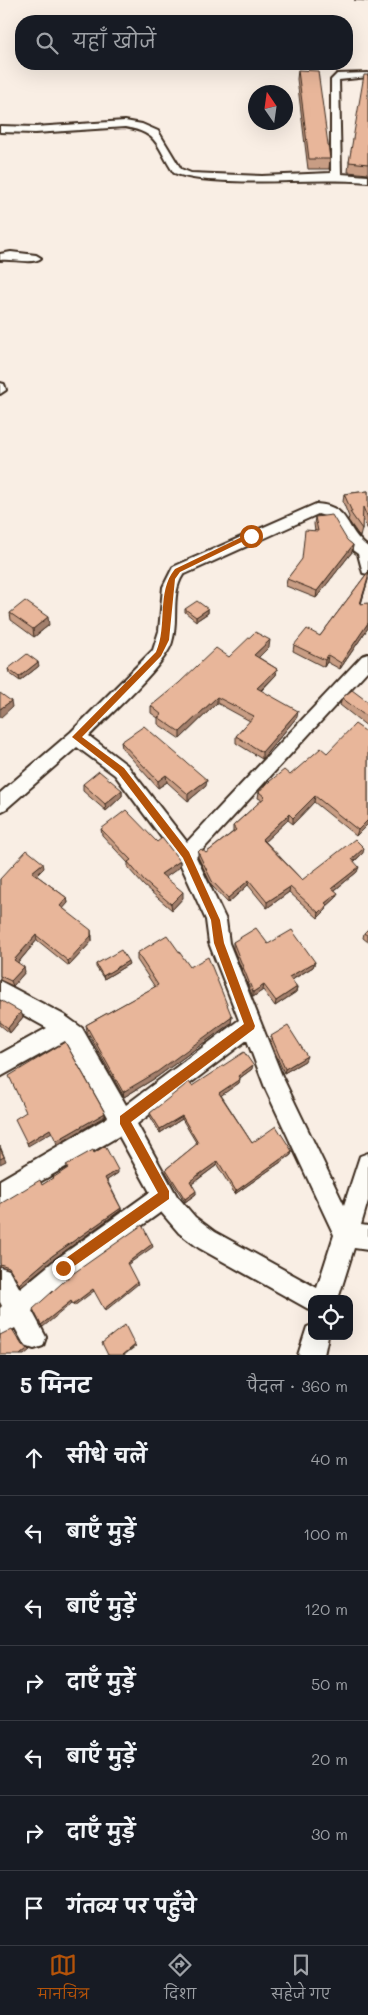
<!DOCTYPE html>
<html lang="hi">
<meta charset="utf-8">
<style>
body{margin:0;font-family:Mali,"Playpen Sans Deva",sans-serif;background:#242831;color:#f1f3f6}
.controls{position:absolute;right:15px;bottom:15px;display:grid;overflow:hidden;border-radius:10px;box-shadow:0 5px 20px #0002}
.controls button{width:45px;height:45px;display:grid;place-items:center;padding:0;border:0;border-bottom:1px solid #363941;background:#171b24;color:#f1f3f6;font:25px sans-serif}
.compass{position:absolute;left:248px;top:85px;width:45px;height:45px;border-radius:50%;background:#171b24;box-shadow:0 5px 20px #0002;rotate:347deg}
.stop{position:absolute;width:15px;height:15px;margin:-11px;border:4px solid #b45309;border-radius:50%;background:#fff}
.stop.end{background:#b45309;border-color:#fff;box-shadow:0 1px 5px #0008}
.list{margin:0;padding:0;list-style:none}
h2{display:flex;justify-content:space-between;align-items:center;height:65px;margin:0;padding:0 20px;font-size:21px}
h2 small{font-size:16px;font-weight:400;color:#9ea1a6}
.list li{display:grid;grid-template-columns:32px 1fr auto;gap:15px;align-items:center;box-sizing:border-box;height:75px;padding:0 20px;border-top:1px solid #363941}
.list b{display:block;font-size:19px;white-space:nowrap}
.list em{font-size:16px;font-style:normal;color:#9ea1a6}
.icon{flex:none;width:28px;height:28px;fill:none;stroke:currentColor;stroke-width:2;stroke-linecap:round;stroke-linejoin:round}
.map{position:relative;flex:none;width:368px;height:1355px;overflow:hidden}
.search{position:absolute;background:#171b24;box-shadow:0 5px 20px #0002;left:15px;right:15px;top:15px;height:55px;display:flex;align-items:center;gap:12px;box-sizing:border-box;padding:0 18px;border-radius:20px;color:#9ea1a6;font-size:19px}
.sheet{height:590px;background:#171b24}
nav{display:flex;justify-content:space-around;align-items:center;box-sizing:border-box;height:70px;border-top:1px solid #363941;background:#171b24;font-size:14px;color:#9ea1a6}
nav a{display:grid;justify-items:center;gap:2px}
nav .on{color:#b45309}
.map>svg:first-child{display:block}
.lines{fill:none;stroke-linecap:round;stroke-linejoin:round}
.minor-casing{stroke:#3b2a1e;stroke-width:4}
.minor{fill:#fdfcf7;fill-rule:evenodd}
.wall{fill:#c89d84;stroke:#3b2a1e}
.shaded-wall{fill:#a27f6c;stroke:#3b2a1e}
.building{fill:#e8b69a;stroke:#3b2a1e}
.route{fill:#b45309}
</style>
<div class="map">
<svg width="368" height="1355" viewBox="0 0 368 1355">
<rect width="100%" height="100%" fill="#f9eee4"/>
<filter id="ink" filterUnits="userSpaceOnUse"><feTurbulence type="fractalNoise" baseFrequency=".02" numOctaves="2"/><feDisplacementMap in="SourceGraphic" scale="10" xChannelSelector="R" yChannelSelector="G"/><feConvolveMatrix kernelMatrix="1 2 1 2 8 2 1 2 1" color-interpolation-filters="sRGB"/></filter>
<g filter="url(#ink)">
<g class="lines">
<defs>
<path id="minor" d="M368,73V77L339,80L341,174L368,176V182C322,178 276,183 230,181C210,180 192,180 174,173C156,146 160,133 125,127L35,133L0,132V126L35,127L125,121L142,124L158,131L181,169L191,173L262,176L331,173V80L337,74Z
M11,252L36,255L41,258C33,265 11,258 0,260V254Z
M0,383L4,384L6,390L0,394Z
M316,504C351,506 344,530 368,547V574L363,573L358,554L347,546L331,518L318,514L183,575C170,595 179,620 172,642C166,665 108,716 89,736L127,765L187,842L362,656L368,654V670L196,857L226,920L229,943L282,1076L344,1205L360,1156L368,1153V1201L361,1225L368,1226V1250L354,1248L338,1299H312V1311L199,1248L179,1233L161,1212L71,1276L32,1311L46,1337L43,1346L34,1349L25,1346L15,1328L0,1337V1308L2,1306L0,1302V1267L9,1270L20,1289L55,1260L150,1192L119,1136L0,1205V1180L108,1117L65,1041L0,1077V1054L47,1028L0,1002V981L64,1015L82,1028L126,1105L239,1020L209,943L206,920L179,861L115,775L77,747L6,809L0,812V793L71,732L153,650L159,631L163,587L173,567ZM247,1040L266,1090L334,1235L317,1288L215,1232L195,1217L177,1196L137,1124Z
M312,1325V1336H328L324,1355H298L307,1327Z"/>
</defs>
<use href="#minor" class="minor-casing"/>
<use href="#minor" class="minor"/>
</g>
<path class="wall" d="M354,0H368V1Z
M298,70L330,159L329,169H308L297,79Z
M368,75V174L348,172L349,162Z
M368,491V530L362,517V529L360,537L348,520L349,517L343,502L344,494Z
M315,517L353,545L352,552L316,598L286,586L287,579L302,560L315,531L314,524Z
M368,572V580L361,604H368V628L340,669L327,662L324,667L293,651L294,645L320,636Z
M185,609H208V613L196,621L185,612Z
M10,613L49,625L34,637L11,620Z
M269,647L258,657L277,669L276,675L261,691L297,717L262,759L236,743V736L250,721L217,703L180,739L158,724V718L151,713V706L229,657Z
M39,666L20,681L9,673L8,669Z
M342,698L368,702V727L340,705Z
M368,733V824L356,836L314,802L293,824L288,820L265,841L302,880L363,853L354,862L357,872L335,890L336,898L327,906L326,910L318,918L289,892L267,908L248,885L228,903L212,886L198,857V852L206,853L233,832V826L262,800L258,798L259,792L290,775L327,753Z
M121,742L206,786L188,801L167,782L158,788L122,748Z
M83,784L122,790V796L106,811L83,791Z
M101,829L180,861V867L165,877L183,898L172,910L144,886L128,868V863L102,835Z
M44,868L36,875L67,898L68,903L63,908L92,935V941L69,966L37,940L18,963L25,972L13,986L0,980V879Z
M368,929V942L363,938L364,933Z
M233,942L268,944L315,962L313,967L292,980L297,987L296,992L275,1006L263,990L253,997L233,948Z
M137,953L190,967L232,1017L231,1023L157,1077L124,1097L87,1031L86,1025L155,987L137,960Z
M96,964H129L104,979L96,967Z
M0,1000L23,1017L10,1033L0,1025Z
M271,1036L305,1061L284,1073L270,1041Z
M252,1069L240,1078L239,1083L221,1095L252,1143L292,1151L291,1155L235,1194L217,1165L192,1184L196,1194L185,1202L166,1172V1169L197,1144L182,1119L160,1133L150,1116V1113L192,1086Z
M94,1153L118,1173L107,1180L121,1208V1210L54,1259L21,1286L10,1269L0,1266V1204L42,1185Z"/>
<path class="shaded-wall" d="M353,545L352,552L316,598L317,591Z
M368,578V580L359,610L360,604Z
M208,609V613L196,621V617Z
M48,617L49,625L34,637L33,629Z
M368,623V628L340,669L341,663Z
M270,640L269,647L254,662V655Z
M328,655L327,662L324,667L325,660Z
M38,662L39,666L20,681L19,677Z
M277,669L276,675L256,695L257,688Z
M217,697V703L180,739V732Z
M11,701L12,707L0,718V709Z
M298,711L297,717L262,759V752Z
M166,775L167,782L158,788V781Z
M207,780L206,786L188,801V794Z
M122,790V796L106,811L105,804Z
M315,796L314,802L293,824V818Z
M289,814L288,820L262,844V839Z
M368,820V824L356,836L358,830Z
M364,848L363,853L350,865L352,859Z
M180,861V867L162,880L161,874Z
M43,863L44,868L34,878L32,872Z
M359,867L357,872L331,893L332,888Z
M249,880L248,885L228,903V898Z
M290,887L289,892L267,908V902Z
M183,892V898L172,910L171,904Z
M338,893L336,898L327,906L326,910L318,918L319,913L325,903Z
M67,898L68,903L61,911L60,906Z
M91,930L92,941L69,966L68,961Z
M36,935L37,940L16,965L14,960Z
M128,961L129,964L104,979L103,976Z
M315,962L313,967L288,982L289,977Z
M24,967L25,972L13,986L11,981Z
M264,985L263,990L253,997V992Z
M297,987L296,992L275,1006L276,1001Z
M21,1012L23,1017L10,1033L8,1028Z
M232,1017L231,1023L157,1077L124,1097L123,1092Z
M307,1056L305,1061L284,1073L285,1069Z
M253,1065L252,1069L237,1080L238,1076Z
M240,1079L239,1083L219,1097V1093Z
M105,1113V1116L57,1145L56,1141Z
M182,1116V1119L160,1133V1129Z
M50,1129L52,1132L28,1146L27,1143Z
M0,1146L6,1161L0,1164Z
M292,1151L291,1155L235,1194L236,1191Z
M218,1161L217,1165L190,1185V1181Z
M118,1170V1173L106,1181L105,1178Z
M196,1191V1194L185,1202V1199Z
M121,1208V1210L54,1259L21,1286L19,1284L52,1256Z
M152,1244L153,1247L127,1265V1263Z
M137,1282L138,1284L105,1311L104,1309Z
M93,1289L94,1291L74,1306L73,1304Z
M71,1301L72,1303L43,1327L41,1325Z
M135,1345L136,1346L124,1355H123Z
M28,1348L30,1350L24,1355H20Z"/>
<path class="building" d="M298,70L318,71L330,159H309Z
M364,75H368V164L349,162Z
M368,491V519L363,507L362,529L350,512H352L344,494Z
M332,515L347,540L353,545L317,591L287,579L302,559L305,530L318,531L315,517Z
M368,572V578L360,604L368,603V623L341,663L328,655L325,660L294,645L307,629L320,636Z
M25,601L48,617L33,629L10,613Z
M197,601L208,609L196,617L185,609Z
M255,632L270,640L254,655L277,669L257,688L298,711L262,752L236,736L254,716L217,697L180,732L158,717L162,715L151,706L179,683L216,648L229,657Z
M27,654L38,662L19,677L8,669Z
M352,690L368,702V718L342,698Z
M0,693L11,701L0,709Z
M355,724L368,733V820L358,830L315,796L293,818L289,814L262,839L302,880L355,839L364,848L352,859L359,867L332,888L338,893L325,903L327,905L319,913L290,887L267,902L249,880L228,898L212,881L198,852L201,849L206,853L236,830L233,826L265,797L259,792L265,785L284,770L290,775L321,748L327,753Z
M144,726L207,780L188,794L166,775L158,781L121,742Z
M99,771L122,790L105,804L83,784Z
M126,810L157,842L162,838L180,861L161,874L183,892L171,904L144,881L128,862L131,860L101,829Z
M27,850L43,863L32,872L67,898L60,906L91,930V936L68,961L36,935L14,960L24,967L11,981L0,976V879Z
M256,928L268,944L292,930L315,962L289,977L297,987L276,1001L264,985L253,992L233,942Z
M368,929V936L364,933Z
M167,935L190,967L208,957L232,1017L157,1072L123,1092L86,1025L158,985L137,953Z
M121,950L128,961L103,976L96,964Z
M0,1000L21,1012L8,1028L0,1022Z
M288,1026L307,1056L285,1069L271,1036Z
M65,1042L105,1113L56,1141L50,1129L27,1143L15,1119L26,1112L9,1076Z
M244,1052L253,1065L238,1076L240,1079L219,1093L252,1143L276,1126L292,1151L236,1191L218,1161L190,1181L196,1191L185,1199L166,1169L198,1143L182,1116L160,1129L150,1113L189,1082L192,1086Z
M105,1146L118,1170L105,1178L121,1208L52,1256L19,1284L9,1267L0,1264V1204L40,1180L42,1185L68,1168L66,1165L93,1150L94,1153Z
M0,1148L4,1157L0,1159Z
M142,1225L152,1244L127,1263L137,1282L104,1309L93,1289L73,1304L71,1301L41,1325L33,1309L71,1275Z
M125,1325L135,1345L123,1355H108L102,1343Z
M12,1329L22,1345L28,1348L20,1355H0V1335Z"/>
</g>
<path class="route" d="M248,534L254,536L180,572L175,579L169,640L161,656L82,737L124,768L189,852L220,920L224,943L255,1026L254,1029L131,1122L169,1191V1199L63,1274L59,1272L57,1268L59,1263L158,1193L120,1124V1116L244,1024L214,943L211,920L183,858L118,773L72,737L156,652C168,626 156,592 175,569Z"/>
</svg>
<div class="controls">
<button><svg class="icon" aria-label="locate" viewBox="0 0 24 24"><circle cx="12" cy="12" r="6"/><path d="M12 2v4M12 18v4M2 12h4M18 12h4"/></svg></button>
</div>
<svg class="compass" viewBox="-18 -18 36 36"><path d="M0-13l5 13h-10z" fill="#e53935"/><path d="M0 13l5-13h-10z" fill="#9ea1a6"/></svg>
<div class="stop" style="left:251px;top:536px"></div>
<div class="stop end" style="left:63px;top:1268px"></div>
<div class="search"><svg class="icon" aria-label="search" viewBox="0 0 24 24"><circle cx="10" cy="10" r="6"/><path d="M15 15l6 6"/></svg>यहाँ खोजें</div>
</div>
<section class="sheet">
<h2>5 मिनट<small>पैदल · 360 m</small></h2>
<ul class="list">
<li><svg class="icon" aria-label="ahead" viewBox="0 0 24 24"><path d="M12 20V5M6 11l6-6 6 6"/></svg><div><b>सीधे चलें</b></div><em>40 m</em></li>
<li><svg class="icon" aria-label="left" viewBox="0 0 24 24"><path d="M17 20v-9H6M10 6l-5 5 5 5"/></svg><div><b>बाएँ मुड़ें</b></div><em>100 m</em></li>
<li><svg class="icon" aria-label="left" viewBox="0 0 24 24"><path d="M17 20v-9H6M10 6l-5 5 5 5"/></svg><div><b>बाएँ मुड़ें</b></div><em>120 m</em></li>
<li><svg class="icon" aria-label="right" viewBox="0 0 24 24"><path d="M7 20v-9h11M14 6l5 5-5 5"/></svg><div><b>दाएँ मुड़ें</b></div><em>50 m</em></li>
<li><svg class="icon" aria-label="left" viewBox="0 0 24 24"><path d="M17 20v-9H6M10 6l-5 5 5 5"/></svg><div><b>बाएँ मुड़ें</b></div><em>20 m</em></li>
<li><svg class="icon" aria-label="right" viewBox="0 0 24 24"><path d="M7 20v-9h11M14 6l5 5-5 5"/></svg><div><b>दाएँ मुड़ें</b></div><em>30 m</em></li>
<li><svg class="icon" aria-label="arrive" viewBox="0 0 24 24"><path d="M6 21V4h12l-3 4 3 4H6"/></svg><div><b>गंतव्य पर पहुँचे</b></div></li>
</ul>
</section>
<nav>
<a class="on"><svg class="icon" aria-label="map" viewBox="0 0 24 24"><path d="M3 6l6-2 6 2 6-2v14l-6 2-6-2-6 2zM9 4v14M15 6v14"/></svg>मानचित्र</a>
<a><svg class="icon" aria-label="directions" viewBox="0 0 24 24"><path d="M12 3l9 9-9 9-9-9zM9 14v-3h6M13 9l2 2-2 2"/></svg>दिशा</a>
<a><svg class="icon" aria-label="saved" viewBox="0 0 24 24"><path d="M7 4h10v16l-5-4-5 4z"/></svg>सहेजे गए</a>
</nav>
